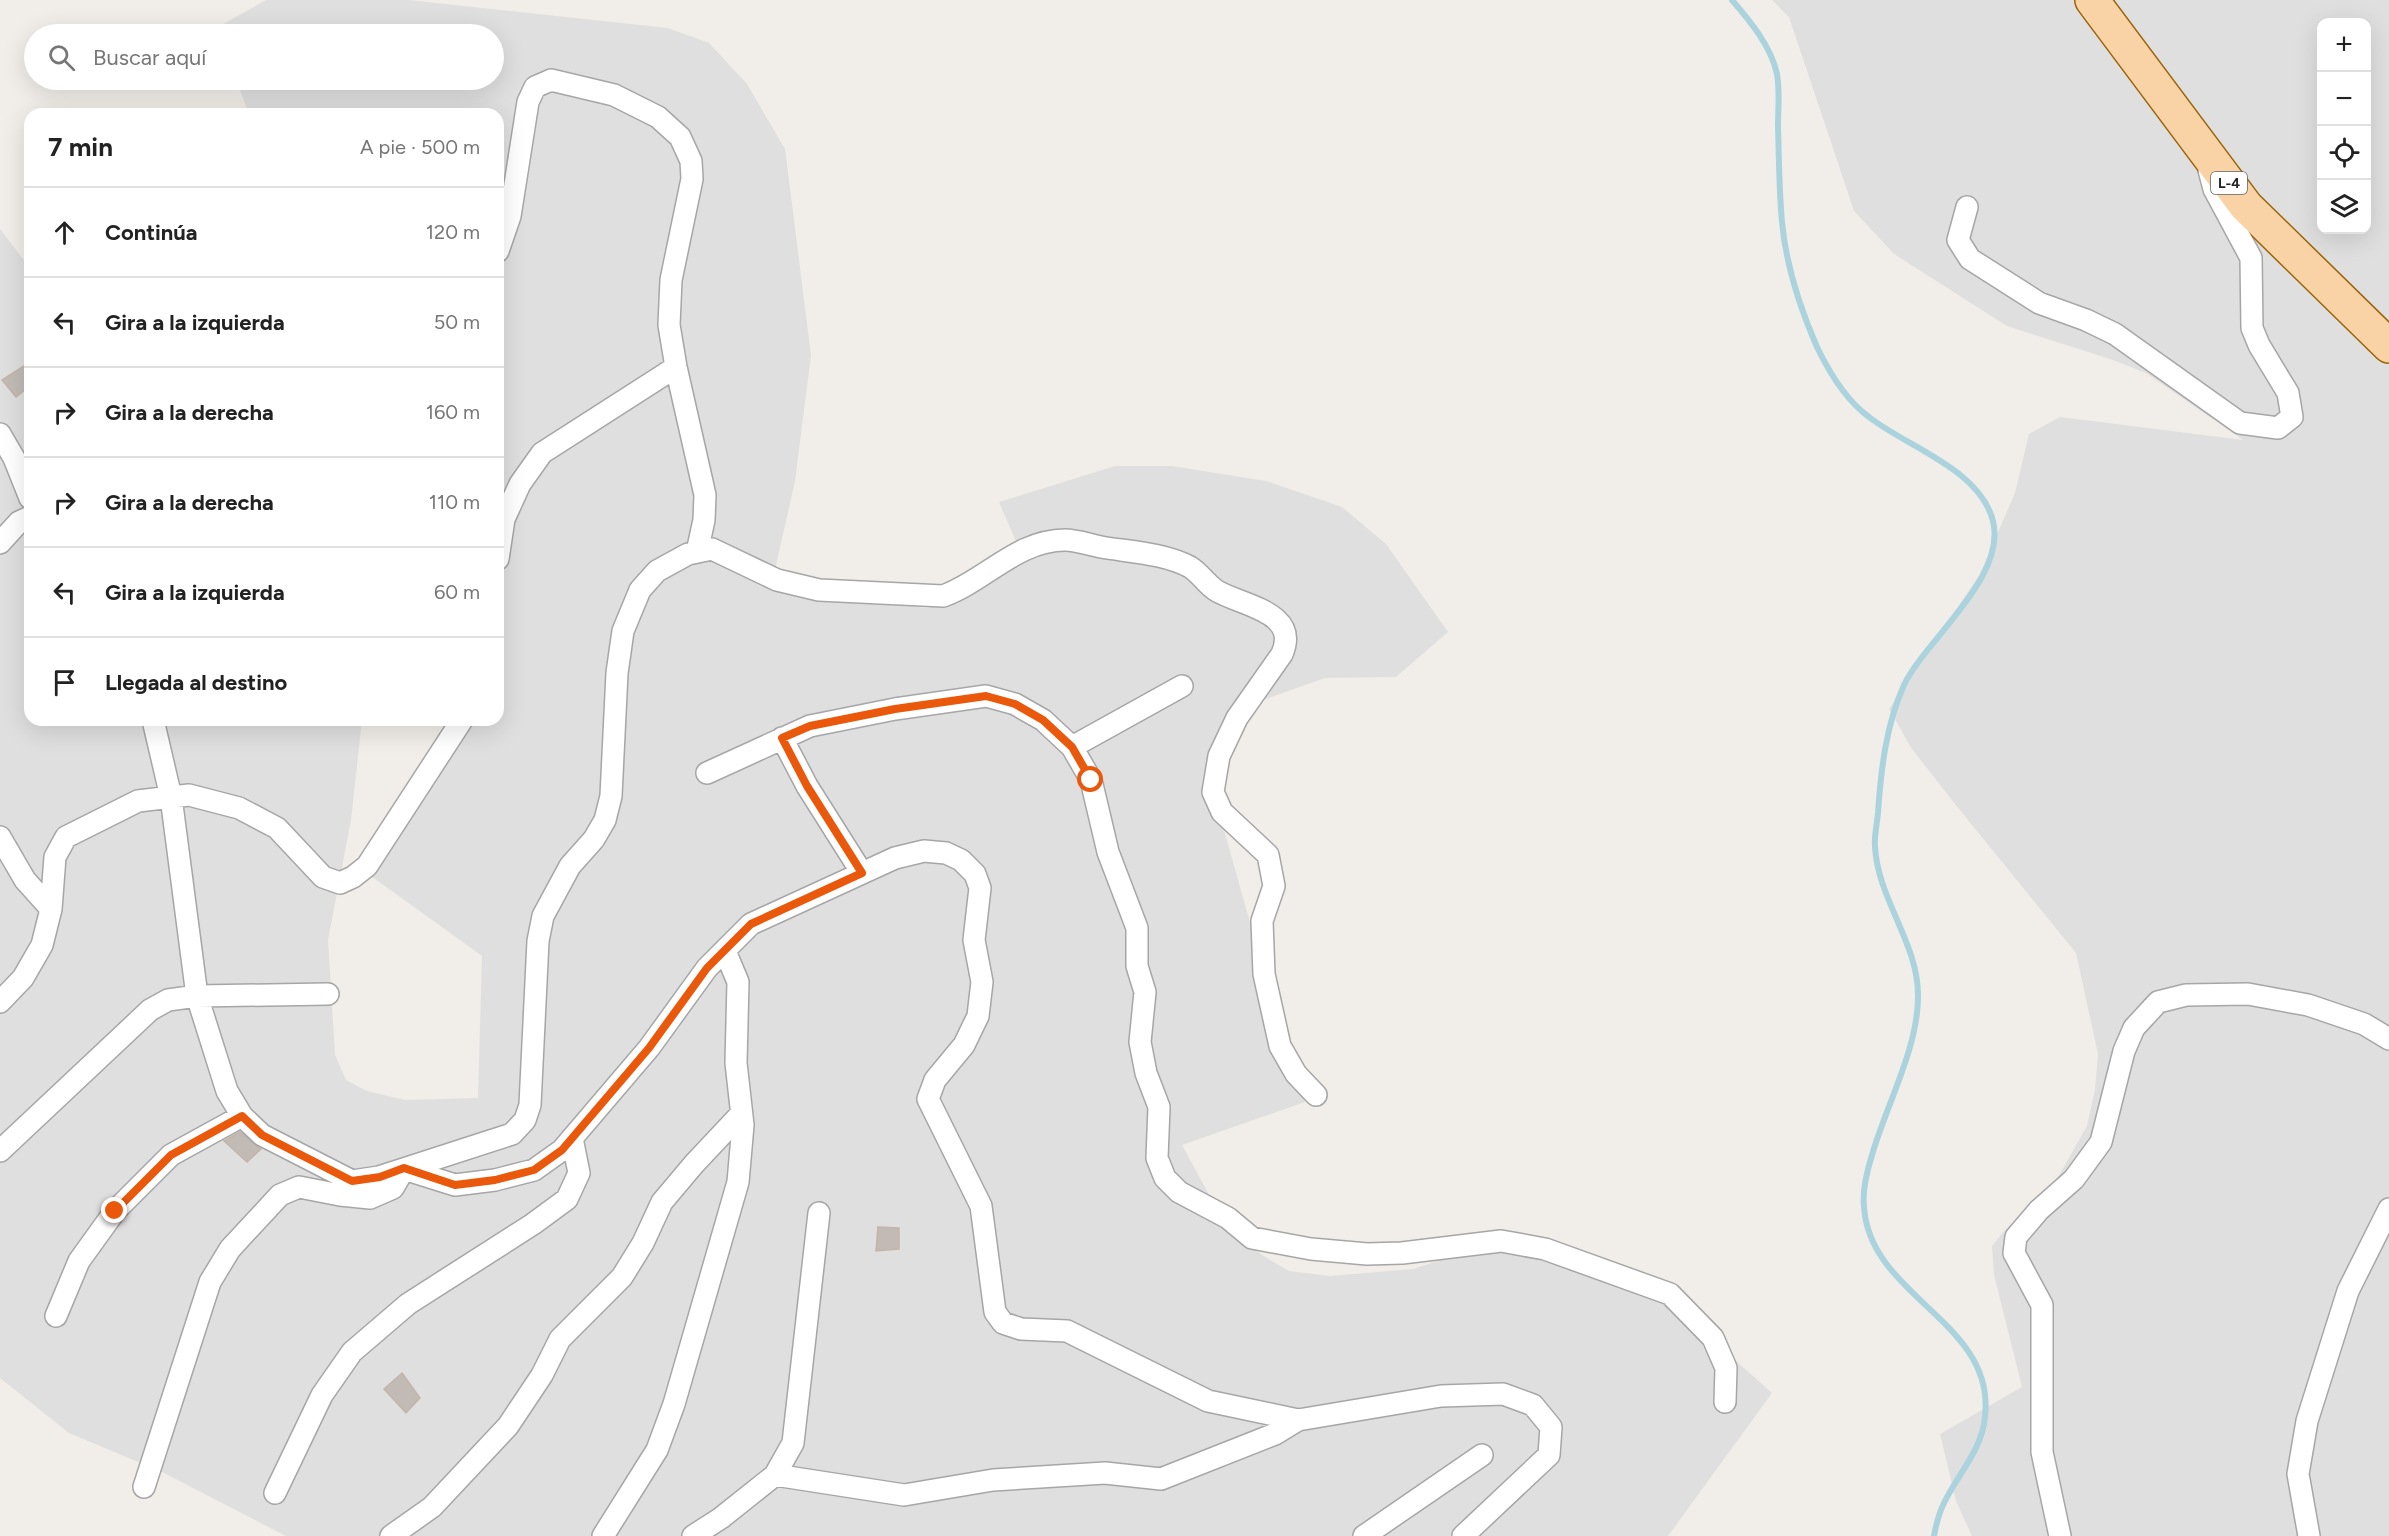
<!DOCTYPE html>
<html lang="es">
<meta charset="utf-8">
<style>
body{margin:0;font-family:Figtree,sans-serif;background:#f2f2f2;color:#222}
.controls{position:absolute;right:18px;top:18px;display:grid;overflow:hidden;border-radius:12px;box-shadow:0 6px 24px #0002}
.controls button{width:54px;height:54px;display:grid;place-items:center;padding:0;border:0;border-bottom:2px solid #e0e0e0;background:#fff;color:#222;font:30px sans-serif}
.stop{position:absolute;width:18px;height:18px;margin:-14px;border:4px solid #ea580c;border-radius:50%;background:#fff}
.stop.end{background:#ea580c;border-color:#fff;box-shadow:0 2px 6px #0008}
.list{margin:0;padding:0;list-style:none}
h2{display:flex;justify-content:space-between;align-items:center;height:78px;margin:0;padding:0 24px;font-size:26px}
h2 small{font-size:20px;font-weight:400;color:#767676}
.list li{display:grid;grid-template-columns:39px 1fr auto;gap:18px;align-items:center;box-sizing:border-box;height:90px;padding:0 24px;border-top:2px solid #e0e0e0}
.list b{display:block;font-size:22px;white-space:nowrap}
.list em{font-size:20px;font-style:normal;color:#767676}
.icon{flex:none;width:33px;height:33px;fill:none;stroke:currentColor;stroke-width:2;stroke-linecap:round;stroke-linejoin:round}
.map{position:relative;flex:none;width:2389px;height:1536px;overflow:hidden}
.search{position:absolute;background:#fff;box-shadow:0 6px 24px #0002;left:24px;top:24px;width:480px;height:66px;display:flex;align-items:center;gap:15px;box-sizing:border-box;padding:0 21px;border-radius:33px;color:#767676;font-size:22px}
.panel{position:absolute;background:#fff;box-shadow:0 6px 24px #0002;left:24px;top:108px;width:480px;height:618px;border-radius:18px}
.map>svg:first-child{display:block}
.residential{fill:#e0dfdf;fill-rule:evenodd}
.lines{fill:none;stroke-linecap:round;stroke-linejoin:round}
.stream{stroke:#abd3dd;stroke-width:6}
.building{fill:#c2bab5;stroke:#c3b5ab;stroke-width:1.5}
.minor-casing{stroke:#a6a6a6;stroke-width:24}
.primary-casing{stroke:#9a6406;stroke-width:36}
.minor{stroke:#fff;stroke-width:21}
.primary{stroke:#f9d3a6;stroke-width:33}
.route{stroke:#ea580c;stroke-width:8}
.labels{text-anchor:middle;stroke-width:4.5;stroke-linejoin:round;paint-order:stroke}
.shield{fill:#fff;stroke:#646464;stroke-width:1.5}
.shield-label{font-size:14px;font-weight:bold;fill:#222}
</style>
<div class="map">
<svg width="2389" height="1536" viewBox="0 0 2389 1536">
<rect width="100%" height="100%" fill="#f1eee9"/>
<path class="residential" d="M266,0H409L668,28L709,43L747,84L785,149L811,355L795,481L772,583L823,596L927,608L960,602L1018,546L999,502L1115,466H1172L1266,481L1342,507L1386,544L1448,632L1396,677L1325,678L1260,701L1225,739L1219,812L1272,1001L1305,1102L1182,1145L1226,1226L1262,1255L1289,1271L1330,1276L1413,1269L1493,1243L1522,1237L1555,1241L1620,1270L1735,1360L1772,1393L1668,1536H286L162,1472L69,1433L0,1378V229L30,268V720H362L351,820L328,940L335,1055L346,1080L367,1091L405,1100L478,1098L482,956L371,876L452,720H498V114H249L236,80H494V34H220L218,27Z
M1772,0H2389V1536H1972L1956,1501L1940,1434L2022,1387L1994,1275L1992,1246L2004,1231L2054,1184L2087,1126L2095,1089L2098,1054L2076,953L1955,804L1912,749L1889,709L1980,574L2015,493L2029,434L2060,417L2243,440L2146,373L2113,360L2007,326L1894,254L1854,211L1789,17ZM2322,22H2366V230H2322Z"/>
<g class="lines">
<path class="stream" d="M1732,0C1750,21 1771,46 1777,74C1780,91 1778,110 1778,126C1779,158 1779,190 1782,222C1786,265 1800,308 1817,347C1829,372 1847,401 1869,417C1907,447 1980,469 1993,521C2007,578 1926,639 1904,685C1886,725 1881,769 1878,813C1877,824 1874,836 1875,847C1878,900 1919,944 1918,997C1918,1048 1886,1106 1872,1155C1867,1171 1862,1190 1864,1207C1870,1298 1996,1321 1985,1417C1982,1450 1958,1474 1944,1503C1939,1513 1936,1525 1934,1536"/>
</g>
<path class="building" d="M30,362V386L16,397L2,380Z
M240,1132L261,1149L247,1162L224,1141Z
M878,1227L899,1228V1249L876,1251Z
M402,1373L420,1398L406,1413L384,1389Z"/>
<g class="lines">
<defs>
<path id="minor" d="M1967,207L1958,240L1970,259L2039,303L2086,320L2115,334L2240,423L2278,428L2292,417L2288,393L2259,345L2252,328L2251,258L2214,189L2209,170
M498,251L510,216L528,102L535,87L551,80L614,95L658,117L680,137L691,161L692,179L671,280L669,325L676,367L705,495L704,520L697,552
M0,434L14,458L30,498
M0,543L19,522L30,517
M498,559L504,519L520,484L542,453L676,367
M153,720L171,797L197,996L227,1091L242,1116L262,1135L352,1181L379,1177L512,1134L525,1120L530,1105L538,941L543,916L570,866L594,839L605,820L611,796L617,673L623,631L640,590L657,571L688,554L712,549L777,580L819,590L943,596C985,581 1017,540 1065,540C1077,540 1090,545 1101,547C1130,552 1163,553 1190,567C1200,573 1207,585 1217,591C1243,606 1300,612 1282,654L1237,718L1219,756L1213,792L1222,812L1268,855L1274,886L1262,921L1264,974L1280,1046L1296,1074L1316,1095
M782,738L807,786L862,873
M1072,747L1182,686
M707,773L810,726L895,709L986,696L1015,704L1043,720L1072,747L1091,780L1108,852L1137,928V966L1145,992L1140,1042L1146,1073L1159,1107L1157,1158L1165,1178L1179,1192L1228,1218L1252,1238L1311,1249L1367,1254L1402,1253L1501,1241L1545,1249L1670,1294L1713,1338L1726,1368L1725,1402
M0,837L25,880L51,909
M0,1002L23,978L42,945L51,909L55,857L66,837L138,801L189,795L239,808L277,828L323,877L340,883L353,877L367,866L462,720
M0,1151L150,1010L168,1000L197,996L328,994
M404,1169L455,1185L495,1180L534,1170L562,1150L649,1048L707,968L751,924L895,858L924,851L946,853L961,860L975,874L980,888L974,940L982,982L978,1016L964,1045L935,1080L928,1099L981,1206L995,1312L1003,1323L1021,1329L1067,1331L1208,1401L1298,1420
M56,1316L79,1261L115,1211L171,1155L242,1116
M775,1475L904,1495L993,1480L1105,1473L1161,1479L1275,1434L1298,1420L1441,1396L1503,1394L1533,1405L1551,1427L1549,1455L1463,1536
M144,1487L210,1282L230,1249L280,1195L299,1187L340,1195L370,1198L393,1188L404,1169
M275,1493L322,1395L352,1352L408,1304L533,1224L567,1199L579,1173L572,1138
M391,1536L432,1507L508,1426L542,1375L560,1339L622,1277L643,1243L662,1202L694,1164L741,1114
M603,1536L657,1450L674,1404L738,1182L743,1125L736,1063L738,982L725,951
M693,1536L721,1518L775,1475L793,1443L819,1213
M1364,1536L1482,1455
M2060,1536L2042,1452V1305L2014,1253L2016,1237L2039,1210L2074,1179L2101,1142L2124,1051L2134,1028L2158,1002L2186,995L2248,994L2308,1005L2364,1024L2389,1039
M2309,1536L2298,1474L2307,1421L2348,1291L2389,1209"/>
<path id="primary" d="M2092,0L2246,206L2389,346"/>
</defs>
<use href="#minor" class="minor-casing"/>
<use href="#primary" class="primary-casing"/>
<use href="#minor" class="minor"/>
<use href="#primary" class="primary"/>
</g>
<g class="lines">
<path class="route" d="M115,1211L171,1155L242,1116L262,1135L352,1181L380,1177L404,1168L455,1185L495,1180L534,1170L562,1150L649,1048L707,968L751,924L862,873L807,786L782,738L810,726L895,709L986,696L1015,704L1043,720L1072,747L1091,780"/>
</g>
<g class="labels">
<rect class="shield" x="2211" y="172" width="36" height="22" rx="4.5"/>
<g class="shield-label">
<text x="2229" y="188">L-4</text>
</g>
</g>
</svg>
<div class="controls">
<button>+</button>
<button>−</button>
<button><svg class="icon" aria-label="locate" viewBox="0 0 24 24"><circle cx="12" cy="12" r="6"/><path d="M12 2v4M12 18v4M2 12h4M18 12h4"/></svg></button>
<button><svg class="icon" aria-label="layers" viewBox="0 0 24 24"><path d="M12 4l9 5-9 5-9-5zM3 14l9 5 9-5"/></svg></button>
</div>
<div class="stop" style="left:1091px;top:780px"></div>
<div class="stop end" style="left:115px;top:1211px"></div>
<div class="search"><svg class="icon" aria-label="search" viewBox="0 0 24 24"><circle cx="10" cy="10" r="6"/><path d="M15 15l6 6"/></svg>Buscar aquí</div>
<section class="panel">
<h2>7 min<small>A pie · 500 m</small></h2>
<ul class="list">
<li><svg class="icon" aria-label="ahead" viewBox="0 0 24 24"><path d="M12 20V5M6 11l6-6 6 6"/></svg><div><b>Continúa</b></div><em>120 m</em></li>
<li><svg class="icon" aria-label="left" viewBox="0 0 24 24"><path d="M17 20v-9H6M10 6l-5 5 5 5"/></svg><div><b>Gira a la izquierda</b></div><em>50 m</em></li>
<li><svg class="icon" aria-label="right" viewBox="0 0 24 24"><path d="M7 20v-9h11M14 6l5 5-5 5"/></svg><div><b>Gira a la derecha</b></div><em>160 m</em></li>
<li><svg class="icon" aria-label="right" viewBox="0 0 24 24"><path d="M7 20v-9h11M14 6l5 5-5 5"/></svg><div><b>Gira a la derecha</b></div><em>110 m</em></li>
<li><svg class="icon" aria-label="left" viewBox="0 0 24 24"><path d="M17 20v-9H6M10 6l-5 5 5 5"/></svg><div><b>Gira a la izquierda</b></div><em>60 m</em></li>
<li><svg class="icon" aria-label="arrive" viewBox="0 0 24 24"><path d="M6 21V4h12l-3 4 3 4H6"/></svg><div><b>Llegada al destino</b></div></li>
</ul>
</section>
</div>
